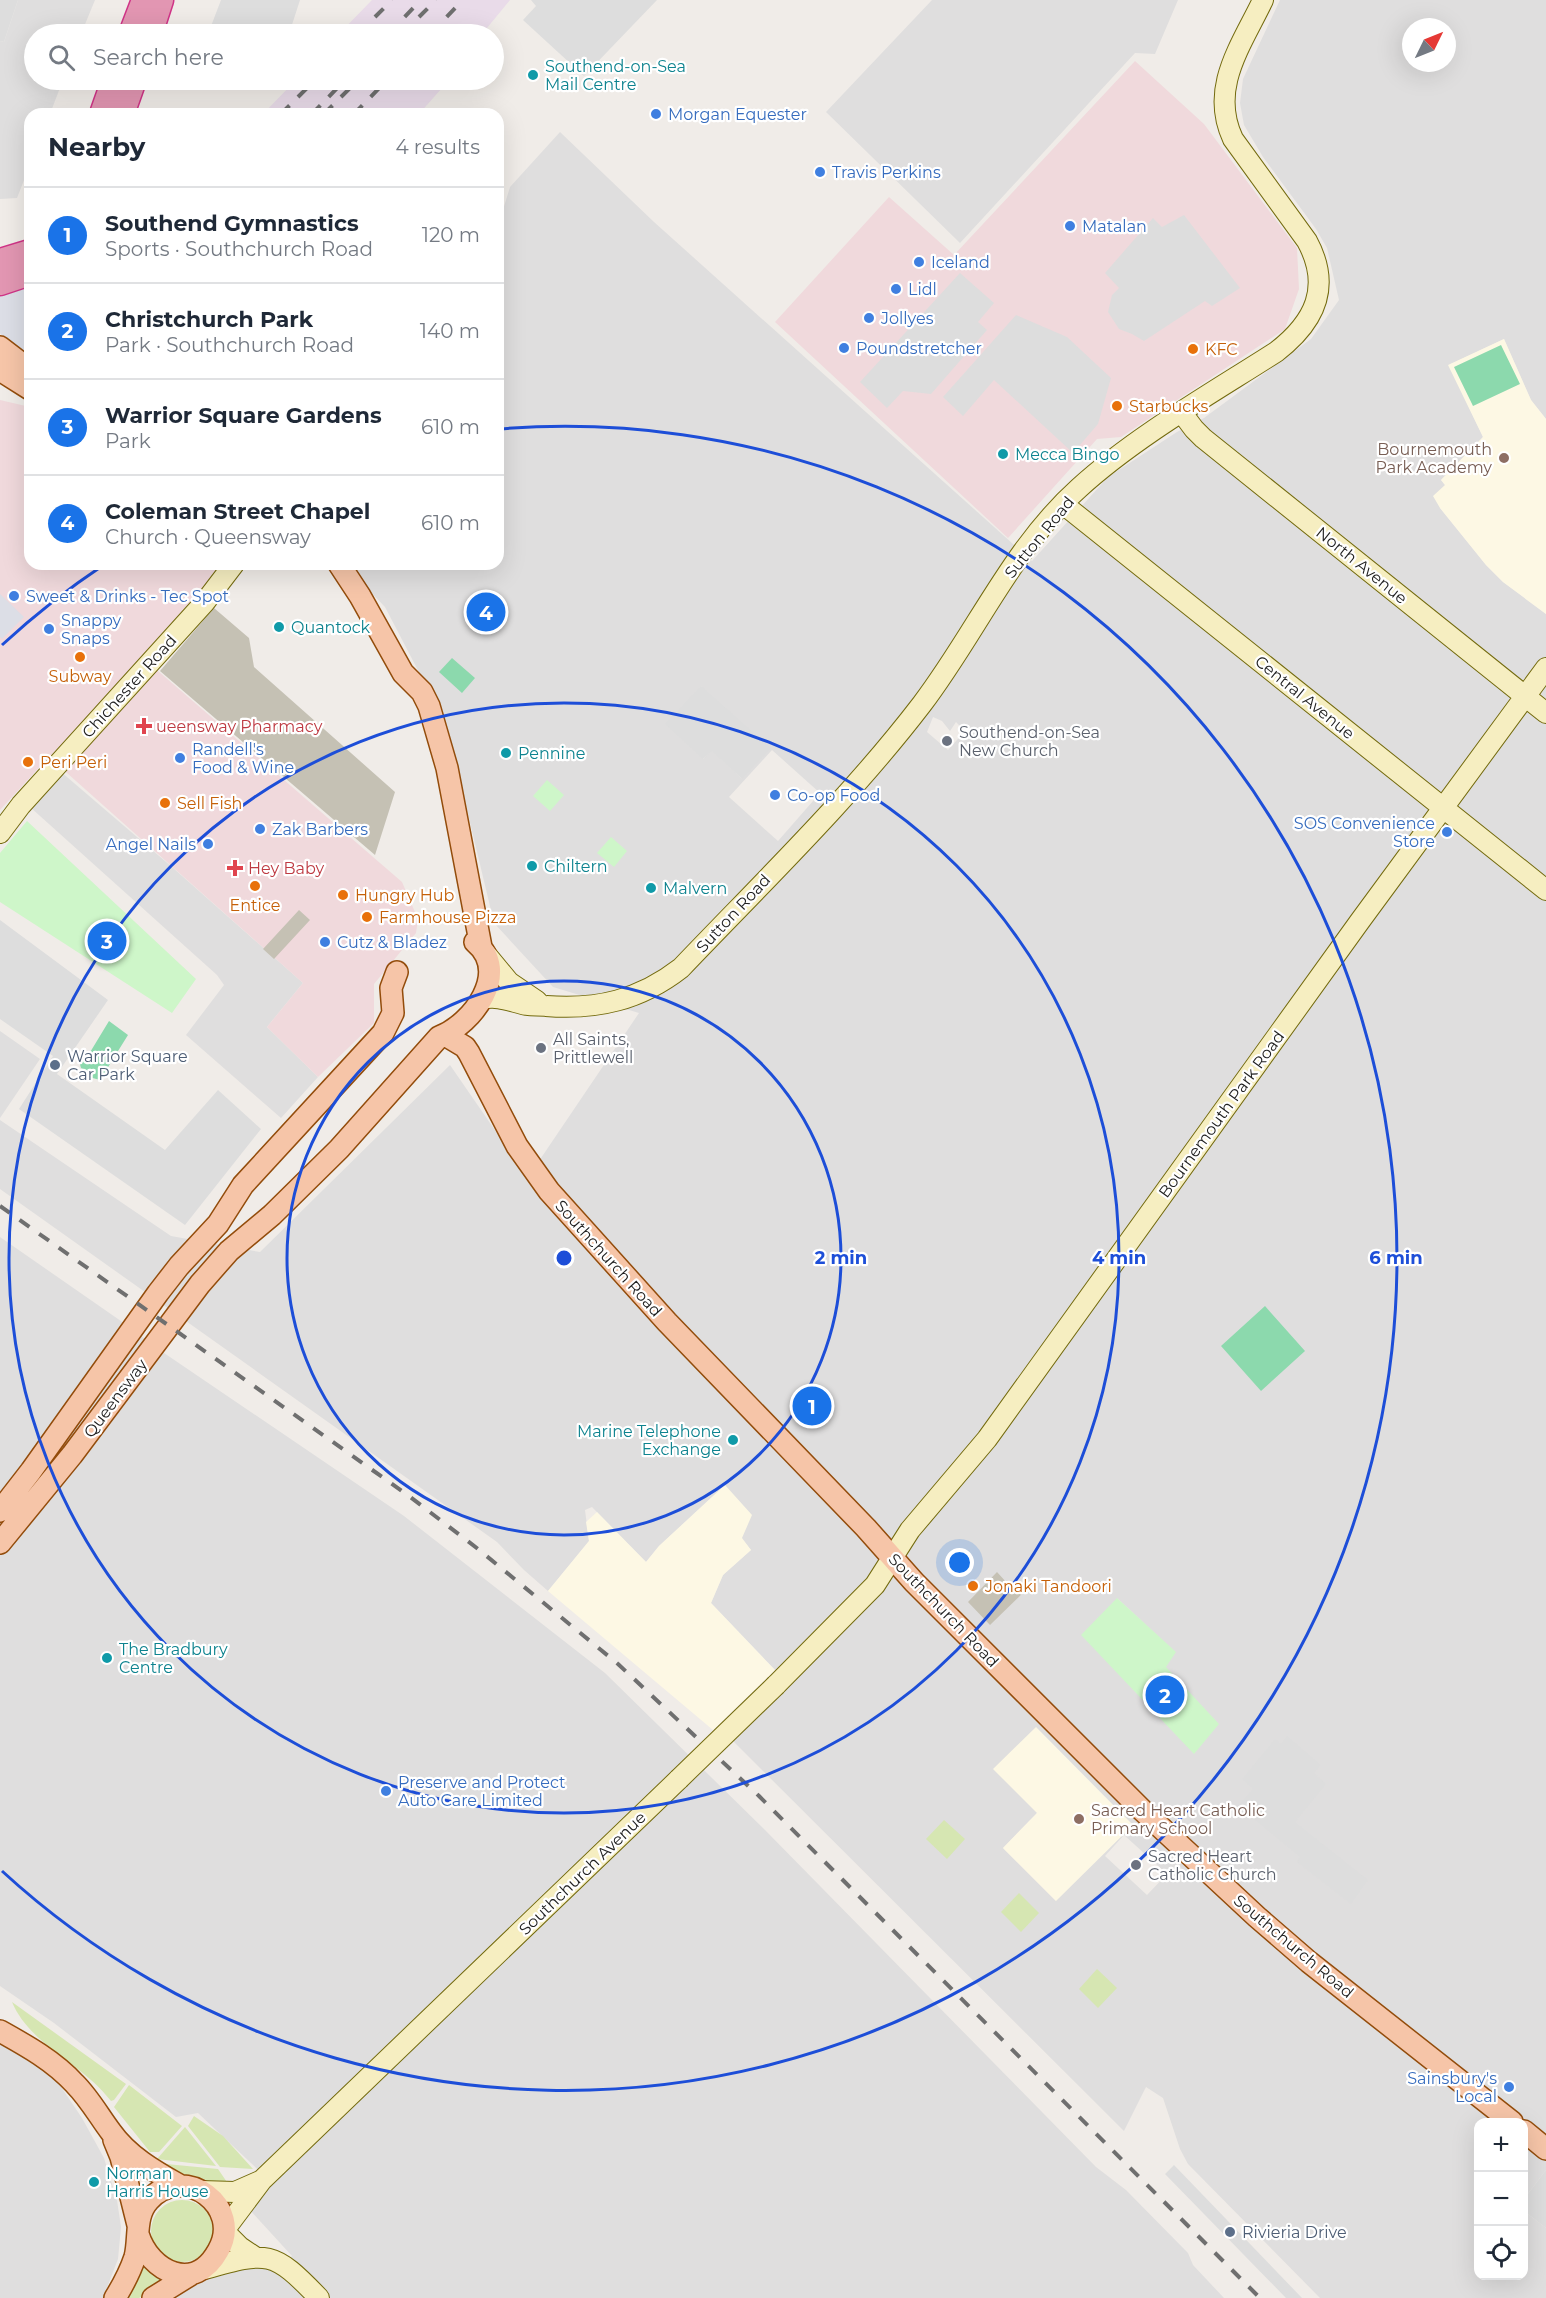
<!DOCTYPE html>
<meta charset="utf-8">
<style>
body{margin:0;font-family:Montserrat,sans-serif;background:#f2f2f3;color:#1f2937}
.controls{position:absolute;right:18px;bottom:18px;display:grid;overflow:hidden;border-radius:12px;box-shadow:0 6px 24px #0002}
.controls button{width:54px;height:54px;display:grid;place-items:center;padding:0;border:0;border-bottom:2px solid #e0e1e3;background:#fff;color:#1f2937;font:30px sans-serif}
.compass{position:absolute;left:1402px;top:18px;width:54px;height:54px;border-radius:50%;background:#fff;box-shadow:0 6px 24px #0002;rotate:47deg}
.you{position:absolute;left:960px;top:1563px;width:21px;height:21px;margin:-15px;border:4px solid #fff;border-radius:50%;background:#1a73e8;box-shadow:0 0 0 9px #1a73e833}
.badge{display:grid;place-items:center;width:39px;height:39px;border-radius:50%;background:#1a73e8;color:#fff;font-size:20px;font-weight:700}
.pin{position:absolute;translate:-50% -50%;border:3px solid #fff;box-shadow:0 2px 6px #0006}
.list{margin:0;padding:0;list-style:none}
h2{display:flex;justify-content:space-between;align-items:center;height:78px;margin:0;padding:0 24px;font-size:26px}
h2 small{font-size:20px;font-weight:400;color:#747a83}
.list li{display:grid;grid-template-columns:39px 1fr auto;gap:18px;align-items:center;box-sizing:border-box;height:96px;padding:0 24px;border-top:2px solid #e0e1e3}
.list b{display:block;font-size:22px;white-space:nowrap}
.list p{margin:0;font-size:20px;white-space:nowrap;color:#747a83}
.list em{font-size:20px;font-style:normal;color:#747a83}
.icon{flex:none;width:33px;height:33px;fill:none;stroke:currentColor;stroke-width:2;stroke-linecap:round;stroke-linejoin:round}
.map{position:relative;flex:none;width:1546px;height:2298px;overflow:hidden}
.search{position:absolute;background:#fff;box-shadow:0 6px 24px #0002;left:24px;top:24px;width:480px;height:66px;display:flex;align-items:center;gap:15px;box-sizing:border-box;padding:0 21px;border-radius:33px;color:#747a83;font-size:22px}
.panel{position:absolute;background:#fff;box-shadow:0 6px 24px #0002;left:24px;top:108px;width:480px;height:462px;border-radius:18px}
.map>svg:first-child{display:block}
.residential{fill:#dfdede;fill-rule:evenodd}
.commercial{fill:#f0d9dc}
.industrial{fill:#e9dbe9}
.education{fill:#fdf8e4}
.construction{fill:#c5c1b4}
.grass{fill:#d6e6b2}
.park{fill:#cef6c9}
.pitch{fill:#8cd9ad}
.parking{fill:#ddd}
.plaza{fill:#dcdee6}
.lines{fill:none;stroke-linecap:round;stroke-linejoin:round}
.secondary-casing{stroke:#736a0d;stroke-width:22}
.primary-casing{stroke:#934c0b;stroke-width:24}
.highway-casing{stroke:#d03487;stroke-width:27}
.secondary{stroke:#f6eec1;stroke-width:20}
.primary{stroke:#f6c5a8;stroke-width:21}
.highway{stroke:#e296b2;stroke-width:24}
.rail{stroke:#6f6f6f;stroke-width:4;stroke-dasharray:12 12;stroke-linecap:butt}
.secondary-bridge-casing{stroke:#736a0d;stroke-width:22;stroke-linecap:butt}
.secondary-bridge{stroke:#f6eec1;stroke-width:20}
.ring{fill:none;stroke:#1d4ed8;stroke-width:3}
.culture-dot{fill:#0f9aa8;stroke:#fff;stroke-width:2}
.shop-dot{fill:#3f7fe0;stroke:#fff;stroke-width:2}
.food-dot{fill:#e8710a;stroke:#fff;stroke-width:2}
.education-dot{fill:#8d6e63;stroke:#fff;stroke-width:2}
.health-dot{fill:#e0444e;stroke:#fff;stroke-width:2}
.worship-dot{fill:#6b7280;stroke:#fff;stroke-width:2}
.service-dot{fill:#5c6f8a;stroke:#fff;stroke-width:2}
.labels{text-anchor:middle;stroke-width:4.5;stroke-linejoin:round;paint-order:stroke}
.culture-label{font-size:16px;fill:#0d838f;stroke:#fff;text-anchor:start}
.shop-label{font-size:16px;fill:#366cbe;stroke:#fff;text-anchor:start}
.food-label{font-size:16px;fill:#c56008;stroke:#fff;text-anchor:start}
.education-label{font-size:16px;fill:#785e54;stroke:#fff;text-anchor:end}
.street-label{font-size:16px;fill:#212121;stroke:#fff}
.health-label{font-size:16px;fill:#be3a42;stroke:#fff;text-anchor:start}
.worship-label{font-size:16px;fill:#5b616d;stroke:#fff;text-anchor:start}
.service-label{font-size:16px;fill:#4e5e75;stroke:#fff;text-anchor:start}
.centre{fill:#1d4ed8;stroke:#fff;stroke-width:3}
.ring-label{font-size:18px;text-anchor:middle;font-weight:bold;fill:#1d4ed8;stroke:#fff;stroke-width:4.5;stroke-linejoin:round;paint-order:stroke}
</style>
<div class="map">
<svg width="1546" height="2298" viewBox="0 0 1546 2298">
<rect width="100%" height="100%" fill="#f0ece8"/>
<path class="residential" d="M18,0H95L81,34H34V80H63L50,114H30V165L17,198L0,199V41L4,42Z
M932,0H1178L1155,54L1135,53L960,243L826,112Z
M1280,0H1546V419L1531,400L1504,339L1449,365L1483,437L1441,480L1445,485L1440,508L1486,565L1503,582L1546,614V2170L1524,2199V2122H1478V2276H1524V2211L1546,2228V2298H1320L1188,2164L1180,2149L1163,2098L1146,2087L1124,2131L731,1739L789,1681L775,1670L711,1603L723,1575L751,1550L741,1538L725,1485L659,1546L646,1562L592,1507L585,1510L589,1541L548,1591L524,1570L497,1542L0,1189V1120L171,1236L260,1252L450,1065L521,1168L541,1158L639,1013L553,987L494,923L447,726L385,607L344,564H498V226L510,187L560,132L654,222L1032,561L1108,477L1177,432L1204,418L1311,339L1339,300L1327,248L1316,229L1263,157L1244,125L1240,103L1243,79ZM1411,27H1447V63H1411ZM493,591L506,602L478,633L465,621ZM701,686L742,779L712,750L703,759ZM933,717L942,721L950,731L956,722L965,731L948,750L927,732ZM772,750L820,793L778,841L729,797ZM1117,1598L1175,1652L1166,1666ZM1037,1813L1056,1901L1003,1848ZM1124,1835L1167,1874L1147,1895L1105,1856Z
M60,771L172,867L303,983L267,1027L318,1077L281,1118L186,1035L224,985L217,975L30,807Z
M0,1031L40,1059L0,1118Z
M0,1237L118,1319L167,1355L404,1516L605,1673L765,1830L1096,2167L1126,2190L1188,2253L1193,2265L1224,2298H168L203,2276L259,2266L277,2272L292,2256L249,2209L271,2182L198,2113L176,2117L54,2023L0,1986Z
M0,2035L6,2038L25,2059L53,2075L82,2118L104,2158L117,2200L121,2227L118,2259L103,2298H0Z"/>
<path class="commercial" d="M1135,61L1204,124L1297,248L1299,289L1285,329L1121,437L1097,439L1008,538L775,322L889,197L954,255Z
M0,400L30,407V564H225L143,658L402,882L418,919L416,933L374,984V1023L318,1077L267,1027L303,983L49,757L0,810Z"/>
<path class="industrial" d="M372,0H510L482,34H339Z
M296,80H449L419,114H263Z"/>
<path class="education" d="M1504,339L1531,400L1546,419V614L1503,582L1486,565L1440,508L1433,496L1445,485L1441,480L1483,437L1448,365Z
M725,1485L752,1515L742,1538L751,1550L723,1575L711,1603L775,1670L713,1730L548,1591L589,1541L586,1522L597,1512L646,1562L659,1546Z
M1036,1727L1133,1825L1056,1901L1003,1848L1037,1813L993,1769Z"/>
<path class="construction" d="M214,608L249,638L254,667L395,792L375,855L160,671Z
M299,910L310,920L274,959L263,949Z
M997,1572L1007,1583L1014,1585L1018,1582L1026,1590L990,1625L968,1602Z"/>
<path class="grass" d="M944,1820L965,1839L947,1859L926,1839Z
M1019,1893L1039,1913L1021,1932L1001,1912Z
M1097,1969L1117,1988L1098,2008L1079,1989Z
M12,2002L126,2084L114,2100L111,2101C82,2063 30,2045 12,2002Z
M129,2085L182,2126L159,2152H150L114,2107Z
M194,2116L223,2136L253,2169L220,2167L188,2126Z
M185,2127L216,2166L157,2159Z
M156,2163L218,2169L231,2188L181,2177Z
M151 2231a31 31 0 1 1 62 0a31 31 0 1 1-62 0Z
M142,2264L153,2275L168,2281L139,2298H123Z"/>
<path class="park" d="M547,780L564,795L550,811L533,796Z
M27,821L196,979L172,1013L0,902V853Z
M611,837L627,851L614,867L597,853Z
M1117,1598L1176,1652L1166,1667L1219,1724L1194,1754L1081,1635Z"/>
<path class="pitch" d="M1501,345L1520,384L1473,406L1454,367Z
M452,658L475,678L462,693L439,672Z
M109,1021L128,1035L100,1080L89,1077L87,1071L81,1068L79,1061L89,1054Z
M1265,1306L1305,1351L1261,1391L1221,1346Z"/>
<path class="parking" d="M0,0H18L4,42L0,41Z
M221,0H300L289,34H208Z
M531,0H657L584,76L523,20L536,6Z
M1184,215L1240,288L1212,306L1205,301L1144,341L1132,334L1119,329L1108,312L1112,295L1119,288L1105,273L1153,218L1162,227Z
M960,273L994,303L978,322L987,330L931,394L903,391L887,408L860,382Z
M1016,315L1067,337L1111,378L1098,424L1073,453L994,380L963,416L943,397Z
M701,686L771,748L742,779L712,751L703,759L665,724Z
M0,920L108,1000L57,1074L165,1150L218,1090L261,1129L185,1225L19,1109L53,1056L0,1019Z
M1287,1736L1321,1765L1314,1773L1326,1784L1295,1822L1368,1880L1351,1904L1297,1862L1300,1857L1238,1806L1253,1789L1242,1779L1275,1739L1281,1744Z
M1174,2165L1302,2298H1286L1165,2174Z
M1546,2170V2228L1524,2211V2199Z"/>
<path class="plaza" d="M30,280V358L5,341L0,333V291Z
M0,594L24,617L2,639L0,637Z"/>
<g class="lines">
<defs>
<path id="secondary" d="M1182,413L1194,429L1203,438L1546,713
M1063,504L1546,890
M0,833L21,805L205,602L234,564
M485,953L509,982L537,1001
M482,999C498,995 512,1002 527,1005C533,1006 540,1005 546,1006C597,1010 640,1000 681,968C763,882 850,798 922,704C976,633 1012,548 1079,488C1135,437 1212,393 1276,352C1315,322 1332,287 1307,241L1233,139C1209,88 1241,46 1263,0
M776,1685L875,1585L910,1530L987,1439L1360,921L1546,668
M201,2191L235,2192L260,2181
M226,2228L262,2180L679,1779
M225,2232L240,2247L255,2257
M205,2269C268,2251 273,2250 319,2298"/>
<path id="primary" d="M0,347L30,370
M0,370L30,389
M339,564L360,596L403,673L422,692L429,706L447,768L481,947
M445,1035L465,1047L469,1053L517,1146L549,1191L667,1322L866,1528L914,1582L1142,1810L1257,1917L1309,1962L1512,2122
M0,1511L31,1471L158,1293L179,1266L218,1224L243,1185L383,1033L393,1013L391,988L397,972
M0,1543L72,1455L200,1284L229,1251L272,1215L339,1149L439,1037C473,1024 511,972 475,942
M0,2031C27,2046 54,2061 75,2084C89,2098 99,2116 111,2132C128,2156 154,2171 179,2185
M1524,2131L1546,2149
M114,2140L121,2157L138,2225
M115,2298C123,2285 130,2272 135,2257C140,2238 134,2216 149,2200C184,2162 244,2207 218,2251C195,2293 150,2273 138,2234
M153,2298L190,2275"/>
<path id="highway" d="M131,34L144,0
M150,34L161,0
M102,114L114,80
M122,114L134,80
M0,261L30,252
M0,283L30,273"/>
</defs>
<use href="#secondary" class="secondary-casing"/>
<use href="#primary" class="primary-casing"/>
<use href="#highway" class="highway-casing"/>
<use href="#secondary" class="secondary"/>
<use href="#primary" class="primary"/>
<use href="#highway" class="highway"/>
<path class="rail" d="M358,34L392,0
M388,34L421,0
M402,34L436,0
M430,34L463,0
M281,114L315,80
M312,114L345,80
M324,114L358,80
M354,114L387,80
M0,1206L409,1496L478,1549L618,1664L759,1796L1260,2298"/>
<defs>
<path id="secondary-bridge" d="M679,1779L776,1685"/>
</defs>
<use href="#secondary-bridge" class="secondary-bridge-casing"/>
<use href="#secondary-bridge" class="secondary-bridge"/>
</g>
<g class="ring">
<circle cx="564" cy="1258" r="277"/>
<circle cx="564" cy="1258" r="555"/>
<path d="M2 645A832 832 0 0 1 105 564M499 429A832 832 0 1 1 2 1871"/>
</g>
<g class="culture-dot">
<circle cx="533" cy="75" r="6"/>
<circle cx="1003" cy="454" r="6"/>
<circle cx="279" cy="627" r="6"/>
<circle cx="506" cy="753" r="6"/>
<circle cx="532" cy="866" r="6"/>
<circle cx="651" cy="888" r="6"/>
<circle cx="733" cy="1440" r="6"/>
<circle cx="107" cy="1658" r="6"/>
<circle cx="94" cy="2182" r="6"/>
</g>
<g class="shop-dot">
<circle cx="656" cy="114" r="6"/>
<circle cx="820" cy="172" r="6"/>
<circle cx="1070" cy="226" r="6"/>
<circle cx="919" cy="262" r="6"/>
<circle cx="896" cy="289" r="6"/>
<circle cx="869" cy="318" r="6"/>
<circle cx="844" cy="348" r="6"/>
<circle cx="14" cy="596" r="6"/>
<circle cx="49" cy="629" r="6"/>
<circle cx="180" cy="758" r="6"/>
<circle cx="775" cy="795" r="6"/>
<circle cx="260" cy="829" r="6"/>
<circle cx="1447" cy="832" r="6"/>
<circle cx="208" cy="844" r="6"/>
<circle cx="325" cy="942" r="6"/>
<circle cx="386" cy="1791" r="6"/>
<circle cx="1509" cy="2087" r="6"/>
</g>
<g class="food-dot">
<circle cx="1193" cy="349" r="6"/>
<circle cx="1117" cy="406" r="6"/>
<circle cx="80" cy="657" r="6"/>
<circle cx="28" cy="762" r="6"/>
<circle cx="165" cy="803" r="6"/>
<circle cx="255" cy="886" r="6"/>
<circle cx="343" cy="895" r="6"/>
<circle cx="367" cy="917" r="6"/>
<circle cx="973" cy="1586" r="6"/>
</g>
<g class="education-dot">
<circle cx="1504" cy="458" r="6"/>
<circle cx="1079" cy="1819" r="6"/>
</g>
<g class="health-dot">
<path d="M141 717h6v6h6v6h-6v6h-6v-6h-6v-6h6z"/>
<path d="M232 859h6v6h6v6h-6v6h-6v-6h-6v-6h6z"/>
</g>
<g class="worship-dot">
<circle cx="947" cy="741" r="6"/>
<circle cx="541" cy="1048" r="6"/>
<circle cx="1136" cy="1865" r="6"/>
</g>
<g class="service-dot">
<circle cx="55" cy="1065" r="6"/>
<circle cx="1230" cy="2232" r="6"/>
</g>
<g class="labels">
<g class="culture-label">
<text x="545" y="72">Southend-on-Sea<tspan x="545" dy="18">Mail Centre</tspan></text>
<text x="1015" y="460">Mecca Bingo</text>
<text x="291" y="633">Quantock</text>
<text x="518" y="759">Pennine</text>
<text x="544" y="872">Chiltern</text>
<text x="663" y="894">Malvern</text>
<text x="721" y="1437" text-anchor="end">Marine Telephone<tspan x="721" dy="18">Exchange</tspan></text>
<text x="119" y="1655">The Bradbury<tspan x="119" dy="18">Centre</tspan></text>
<text x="106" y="2179">Norman<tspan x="106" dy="18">Harris House</tspan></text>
</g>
<g class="shop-label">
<text x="668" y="120">Morgan Equester</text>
<text x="832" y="178">Travis Perkins</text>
<text x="1082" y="232">Matalan</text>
<text x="931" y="268">Iceland</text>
<text x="908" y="295">Lidl</text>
<text x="881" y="324">Jollyes</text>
<text x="856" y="354">Poundstretcher</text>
<text x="26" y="602">Sweet &amp; Drinks - Tec Spot</text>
<text x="61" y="626">Snappy<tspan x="61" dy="18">Snaps</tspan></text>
<text x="192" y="755">Randell's<tspan x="192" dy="18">Food &amp; Wine</tspan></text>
<text x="787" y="801">Co-op Food</text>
<text x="1435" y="829" text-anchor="end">SOS Convenience<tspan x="1435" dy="18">Store</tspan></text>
<text x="272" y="835">Zak Barbers</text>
<text x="196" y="850" text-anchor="end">Angel Nails</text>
<text x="337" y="948">Cutz &amp; Bladez</text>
<text x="398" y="1788">Preserve and Protect<tspan x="398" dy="18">Auto Care Limited</tspan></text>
<text x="1497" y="2084" text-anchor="end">Sainsbury's<tspan x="1497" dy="18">Local</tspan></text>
</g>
<g class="food-label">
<text x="1205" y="355">KFC</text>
<text x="1129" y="412">Starbucks</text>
<text x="80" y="682" text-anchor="middle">Subway</text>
<text x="40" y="768">Peri Peri</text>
<text x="177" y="809">Sell Fish</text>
<text x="355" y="901">Hungry Hub</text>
<text x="255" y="911" text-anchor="middle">Entice</text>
<text x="379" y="923">Farmhouse Pizza</text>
<text x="985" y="1592">Jonaki Tandoori</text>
</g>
<g class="education-label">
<text x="1492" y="455">Bournemouth<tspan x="1492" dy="18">Park Academy</tspan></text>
<text x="1091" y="1816" text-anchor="start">Sacred Heart Catholic<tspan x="1091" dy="18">Primary School</tspan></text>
</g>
<g class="street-label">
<text transform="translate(1039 537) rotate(-51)" y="6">Sutton Road</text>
<text transform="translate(1362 565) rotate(39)" y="6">North Avenue</text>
<text transform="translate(129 686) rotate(-48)" y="6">Chichester Road</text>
<text transform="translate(1305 697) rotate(39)" y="6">Central Avenue</text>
<text transform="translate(733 913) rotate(-47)" y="6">Sutton Road</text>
<text transform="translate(1221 1114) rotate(-54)" y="6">Bournemouth Park Road</text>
<text transform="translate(609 1258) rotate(48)" y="6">Southchurch Road</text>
<text transform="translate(115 1398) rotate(-53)" y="6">Queensway</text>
<text transform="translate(944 1610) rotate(46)" y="6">Southchurch Road</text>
<text transform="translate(582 1873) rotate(-44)" y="6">Southchurch Avenue</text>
<text transform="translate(1294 1946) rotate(40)" y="6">Southchurch Road</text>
</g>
<g class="health-label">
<text x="156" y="732">ueensway Pharmacy</text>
<text x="248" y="874">Hey Baby</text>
</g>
<g class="worship-label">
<text x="959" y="738">Southend-on-Sea<tspan x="959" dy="18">New Church</tspan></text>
<text x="553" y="1045">All Saints,<tspan x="553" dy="18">Prittlewell</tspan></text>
<text x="1148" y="1862">Sacred Heart<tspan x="1148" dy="18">Catholic Church</tspan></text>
</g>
<g class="service-label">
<text x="67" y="1062">Warrior Square<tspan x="67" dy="18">Car Park</tspan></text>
<text x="1242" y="2238">Rivieria Drive</text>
</g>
</g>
<circle cx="564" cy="1258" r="9" class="centre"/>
<g class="ring-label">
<text x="841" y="1264">2 min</text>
<text x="1119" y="1264">4 min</text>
<text x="1396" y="1264">6 min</text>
</g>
</svg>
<div class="controls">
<button>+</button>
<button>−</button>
<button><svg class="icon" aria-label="locate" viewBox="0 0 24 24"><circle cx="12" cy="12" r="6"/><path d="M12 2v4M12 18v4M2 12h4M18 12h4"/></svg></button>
</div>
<svg class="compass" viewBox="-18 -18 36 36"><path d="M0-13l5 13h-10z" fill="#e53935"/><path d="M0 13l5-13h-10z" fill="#747a83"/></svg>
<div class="you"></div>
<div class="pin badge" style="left:812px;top:1406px">1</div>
<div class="pin badge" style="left:1165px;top:1695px">2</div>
<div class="pin badge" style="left:107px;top:941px">3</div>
<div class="pin badge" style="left:486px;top:612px">4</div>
<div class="search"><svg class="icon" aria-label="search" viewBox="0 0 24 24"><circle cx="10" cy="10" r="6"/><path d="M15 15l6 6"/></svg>Search here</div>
<section class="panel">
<h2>Nearby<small>4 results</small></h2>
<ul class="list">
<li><span class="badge">1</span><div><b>Southend Gymnastics</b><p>Sports · Southchurch Road</p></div><em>120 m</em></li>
<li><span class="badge">2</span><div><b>Christchurch Park</b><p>Park · Southchurch Road</p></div><em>140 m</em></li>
<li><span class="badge">3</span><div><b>Warrior Square Gardens</b><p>Park</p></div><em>610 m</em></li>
<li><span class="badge">4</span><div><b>Coleman Street Chapel</b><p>Church · Queensway</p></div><em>610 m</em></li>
</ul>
</section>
</div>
